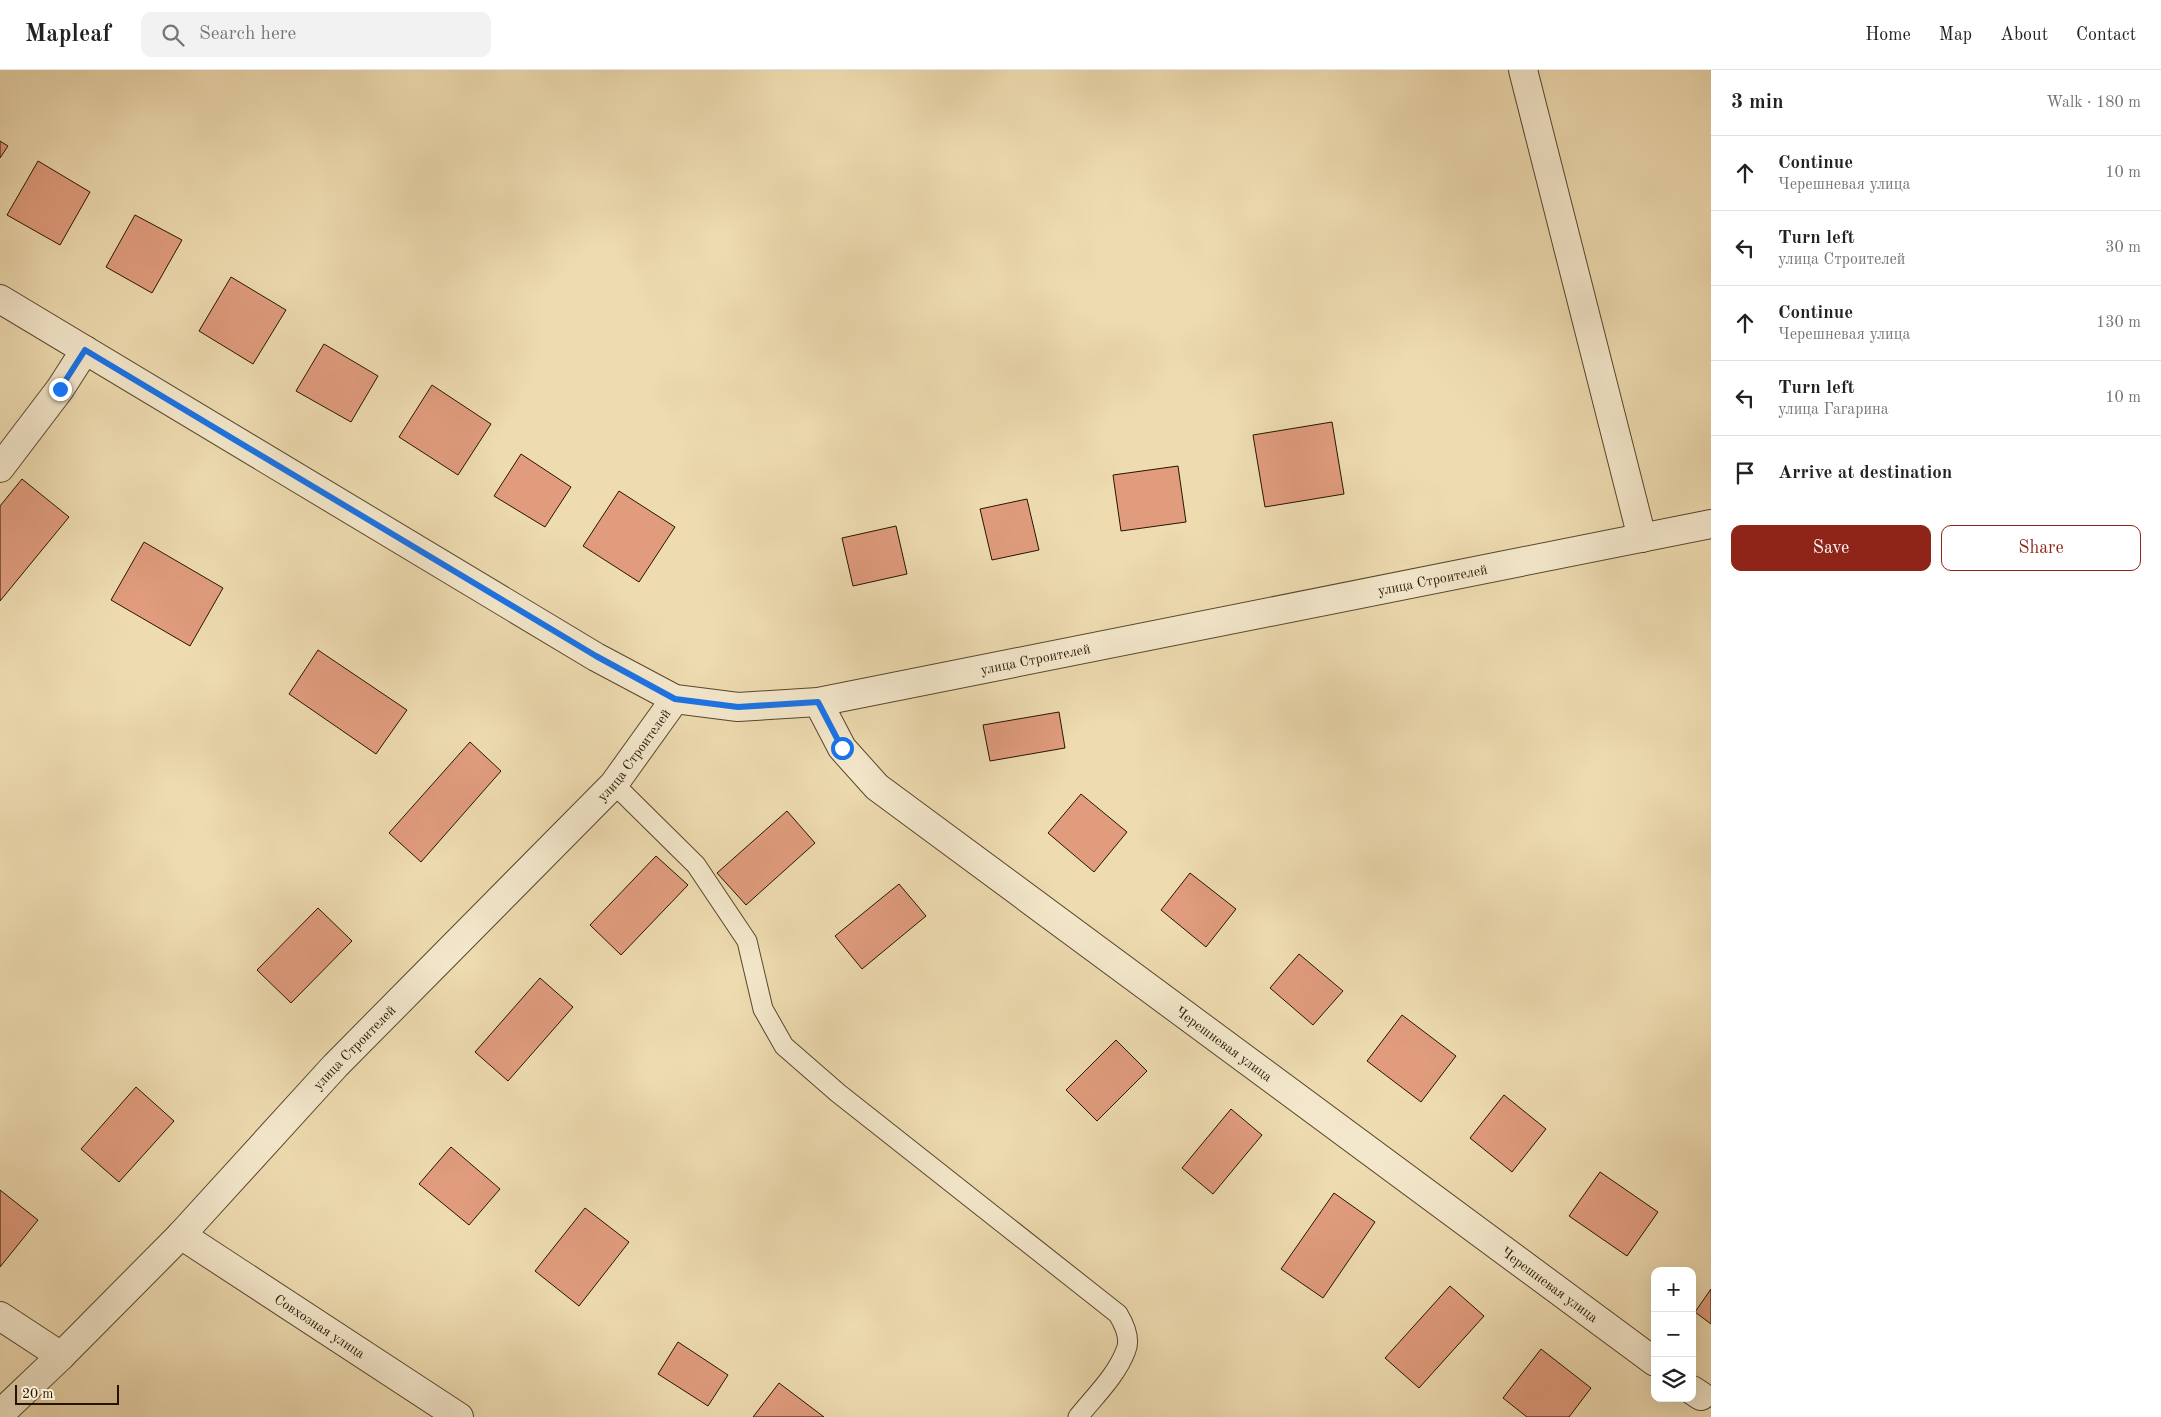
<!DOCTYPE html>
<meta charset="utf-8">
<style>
body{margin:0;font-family:"Old Standard TT",serif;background:#f2f2f2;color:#222}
.controls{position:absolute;right:15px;bottom:15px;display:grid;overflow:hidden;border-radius:10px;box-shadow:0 5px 20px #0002}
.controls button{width:45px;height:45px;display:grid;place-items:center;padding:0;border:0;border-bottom:1px solid #e0e0e0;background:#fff;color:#222;font:25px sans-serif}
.scale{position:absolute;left:15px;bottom:12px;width:104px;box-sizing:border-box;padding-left:5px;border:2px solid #261400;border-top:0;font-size:14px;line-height:18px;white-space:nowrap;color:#261400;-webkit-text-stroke:4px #f4e8cc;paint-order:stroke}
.stop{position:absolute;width:15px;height:15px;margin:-11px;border:4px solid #1a73e8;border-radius:50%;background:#fff}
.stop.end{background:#1a73e8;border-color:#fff;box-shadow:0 1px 5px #0008}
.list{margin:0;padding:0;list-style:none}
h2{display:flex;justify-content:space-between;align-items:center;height:65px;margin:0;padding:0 20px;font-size:21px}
h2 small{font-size:16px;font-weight:400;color:#767676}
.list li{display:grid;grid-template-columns:32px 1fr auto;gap:15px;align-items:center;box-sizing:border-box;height:75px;padding:0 20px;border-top:1px solid #e0e0e0}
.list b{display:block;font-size:19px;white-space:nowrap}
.list p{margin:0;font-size:16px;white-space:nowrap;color:#767676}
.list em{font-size:16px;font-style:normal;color:#767676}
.actions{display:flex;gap:10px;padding:15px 20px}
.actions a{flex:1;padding:11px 0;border:1px solid #8f2418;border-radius:10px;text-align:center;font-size:18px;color:#8f2418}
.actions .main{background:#8f2418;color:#fff}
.icon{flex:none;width:28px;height:28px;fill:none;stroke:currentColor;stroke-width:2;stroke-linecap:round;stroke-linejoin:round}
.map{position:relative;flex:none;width:1711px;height:1347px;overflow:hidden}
header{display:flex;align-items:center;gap:30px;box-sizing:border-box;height:70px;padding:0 25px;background:#fff;border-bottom:1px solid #e0e0e0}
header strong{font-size:24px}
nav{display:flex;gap:28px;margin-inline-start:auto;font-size:18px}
.search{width:350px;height:45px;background:#f2f2f2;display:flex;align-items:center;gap:12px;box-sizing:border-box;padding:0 18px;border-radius:10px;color:#767676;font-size:19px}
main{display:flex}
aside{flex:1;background:#fff}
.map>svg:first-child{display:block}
.building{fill:#e09c7d;stroke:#261400}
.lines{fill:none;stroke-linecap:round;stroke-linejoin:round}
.service-casing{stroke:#58462c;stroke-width:21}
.minor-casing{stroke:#58462c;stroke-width:30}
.tertiary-casing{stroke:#58462c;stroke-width:30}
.service{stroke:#f4e8cc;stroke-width:19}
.minor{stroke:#f4e8cc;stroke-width:28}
.tertiary{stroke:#f4e8cc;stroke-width:28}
.route{stroke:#1a73e8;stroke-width:6}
.labels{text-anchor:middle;stroke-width:4;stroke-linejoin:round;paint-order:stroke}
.street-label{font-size:14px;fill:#261400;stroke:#f4e8cc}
</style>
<header>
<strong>Mapleaf</strong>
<div class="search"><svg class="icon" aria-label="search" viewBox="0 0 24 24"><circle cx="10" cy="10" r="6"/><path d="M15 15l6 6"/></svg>Search here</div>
<nav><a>Home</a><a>Map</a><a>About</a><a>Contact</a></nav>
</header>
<main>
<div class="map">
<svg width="1711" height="1347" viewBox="0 0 1711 1347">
<rect width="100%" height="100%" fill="#eedbb0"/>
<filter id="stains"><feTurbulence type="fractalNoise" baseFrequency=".004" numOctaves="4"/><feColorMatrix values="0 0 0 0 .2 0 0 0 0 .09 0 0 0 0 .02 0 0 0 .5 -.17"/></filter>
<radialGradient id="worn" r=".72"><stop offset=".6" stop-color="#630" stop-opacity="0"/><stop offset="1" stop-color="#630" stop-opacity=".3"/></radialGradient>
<path class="building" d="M0,71L8,76L0,88Z
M38,91L90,122L60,175L7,145Z
M135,145L182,170L152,223L106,197Z
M231,207L286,240L253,294L199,261Z
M324,274L378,306L351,352L296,321Z
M432,315L491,354L458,405L399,367Z
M1332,352L1344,424L1265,437L1253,365Z
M521,384L571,417L545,457L494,426Z
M1178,396L1186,452L1121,461L1113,405Z
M22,409L69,447L0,531V436Z
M619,421L675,457L639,512L583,476Z
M1027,429L1039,480L992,490L980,439Z
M896,456L907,504L853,516L842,468Z
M144,472L223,518L190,576L111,530Z
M318,580L407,640L376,684L289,624Z
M1059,642L1065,678L990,691L983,655Z
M470,672L501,701L421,792L389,763Z
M1081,724L1127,762L1094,802L1048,763Z
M787,741L815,773L746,835L717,803Z
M656,786L688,815L621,885L590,855Z
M1190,803L1236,839L1206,877L1161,840Z
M899,814L926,846L862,899L835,866Z
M318,838L352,871L291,933L257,900Z
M1299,884L1343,921L1313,955L1270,918Z
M540,908L573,937L508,1011L475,982Z
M1402,945L1456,986L1421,1032L1367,991Z
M1116,970L1147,1001L1097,1051L1066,1020Z
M136,1017L174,1051L119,1112L81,1079Z
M1504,1025L1546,1059L1512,1102L1470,1068Z
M1231,1039L1262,1065L1213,1124L1182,1098Z
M451,1077L500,1119L469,1155L419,1114Z
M1600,1102L1658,1142L1627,1186L1569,1146Z
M0,1120L38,1150L0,1197Z
M1334,1123L1375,1152L1323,1228L1281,1199Z
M585,1138L629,1172L579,1236L535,1201Z
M1450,1216L1484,1246L1419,1318L1385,1288Z
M1711,1219V1254L1695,1242Z
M678,1272L728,1305L708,1336L658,1304Z
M1541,1279L1591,1318L1569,1347H1527L1503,1328Z
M779,1313L824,1347H753Z"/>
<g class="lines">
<defs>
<path id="service" d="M614,714L696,795L747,871L763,939L784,976L838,1023L1118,1244C1124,1254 1131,1268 1126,1280C1117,1305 1094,1327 1078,1347"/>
<g id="minor">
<path d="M1523,0L1642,468"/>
<path d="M0,398L60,319L85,280"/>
<path id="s1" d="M818,632L842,678L877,717L1655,1292"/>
<path id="s2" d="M181,1165L459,1347"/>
<path d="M0,1246L61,1286"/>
<path d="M1692,1320L1701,1326"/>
<path id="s3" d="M0,1344L61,1286L181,1165L335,996L614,714L675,629"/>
</g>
<g id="tertiary">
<path id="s4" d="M0,229L596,587L675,629L738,637L818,632L1711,454"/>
</g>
</defs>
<use href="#service" class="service-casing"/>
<use href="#minor" class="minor-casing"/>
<use href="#tertiary" class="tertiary-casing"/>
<use href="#service" class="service"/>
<use href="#minor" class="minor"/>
<use href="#tertiary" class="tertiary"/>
</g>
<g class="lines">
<path class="route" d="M60,319L85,280L596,586L675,629L738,637L818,632L842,678"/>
</g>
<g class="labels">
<g class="street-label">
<text dy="5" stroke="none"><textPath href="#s4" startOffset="1555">улица Строителей</textPath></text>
<text dy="5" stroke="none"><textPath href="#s4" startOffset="1150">улица Строителей</textPath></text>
<text dy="5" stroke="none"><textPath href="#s3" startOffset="915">улица Строителей</textPath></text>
<text dy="5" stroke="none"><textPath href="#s1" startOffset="536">Черешневая улица</textPath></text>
<text dy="5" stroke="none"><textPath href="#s3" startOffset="510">улица Строителей</textPath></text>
<text dy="5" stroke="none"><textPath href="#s1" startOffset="941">Черешневая улица</textPath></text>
<text dy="5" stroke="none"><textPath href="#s2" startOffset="166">Совхозная улица</textPath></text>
</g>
</g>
<rect width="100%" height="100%" filter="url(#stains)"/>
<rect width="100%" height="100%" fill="url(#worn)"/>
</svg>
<div class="controls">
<button>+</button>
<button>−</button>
<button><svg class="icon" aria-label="layers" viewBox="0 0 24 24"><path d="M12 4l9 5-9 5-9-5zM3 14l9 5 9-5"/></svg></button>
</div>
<div class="scale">20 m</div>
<div class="stop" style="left:842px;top:678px"></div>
<div class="stop end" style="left:60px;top:319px"></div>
</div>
<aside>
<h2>3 min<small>Walk · 180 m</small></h2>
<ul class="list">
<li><svg class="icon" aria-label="ahead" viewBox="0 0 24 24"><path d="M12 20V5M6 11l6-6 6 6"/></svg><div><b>Continue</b><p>Черешневая улица</p></div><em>10 m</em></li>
<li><svg class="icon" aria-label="left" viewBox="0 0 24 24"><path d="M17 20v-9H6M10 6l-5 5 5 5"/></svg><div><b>Turn left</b><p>улица Строителей</p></div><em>30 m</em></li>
<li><svg class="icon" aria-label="ahead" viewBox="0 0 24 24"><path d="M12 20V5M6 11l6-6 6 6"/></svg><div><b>Continue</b><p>Черешневая улица</p></div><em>130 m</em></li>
<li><svg class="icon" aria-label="left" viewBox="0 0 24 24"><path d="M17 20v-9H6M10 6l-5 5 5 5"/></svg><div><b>Turn left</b><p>улица Гагарина</p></div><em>10 m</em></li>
<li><svg class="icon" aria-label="arrive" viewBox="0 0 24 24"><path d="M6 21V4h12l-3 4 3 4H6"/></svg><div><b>Arrive at destination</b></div></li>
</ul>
<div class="actions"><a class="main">Save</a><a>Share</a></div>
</aside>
</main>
